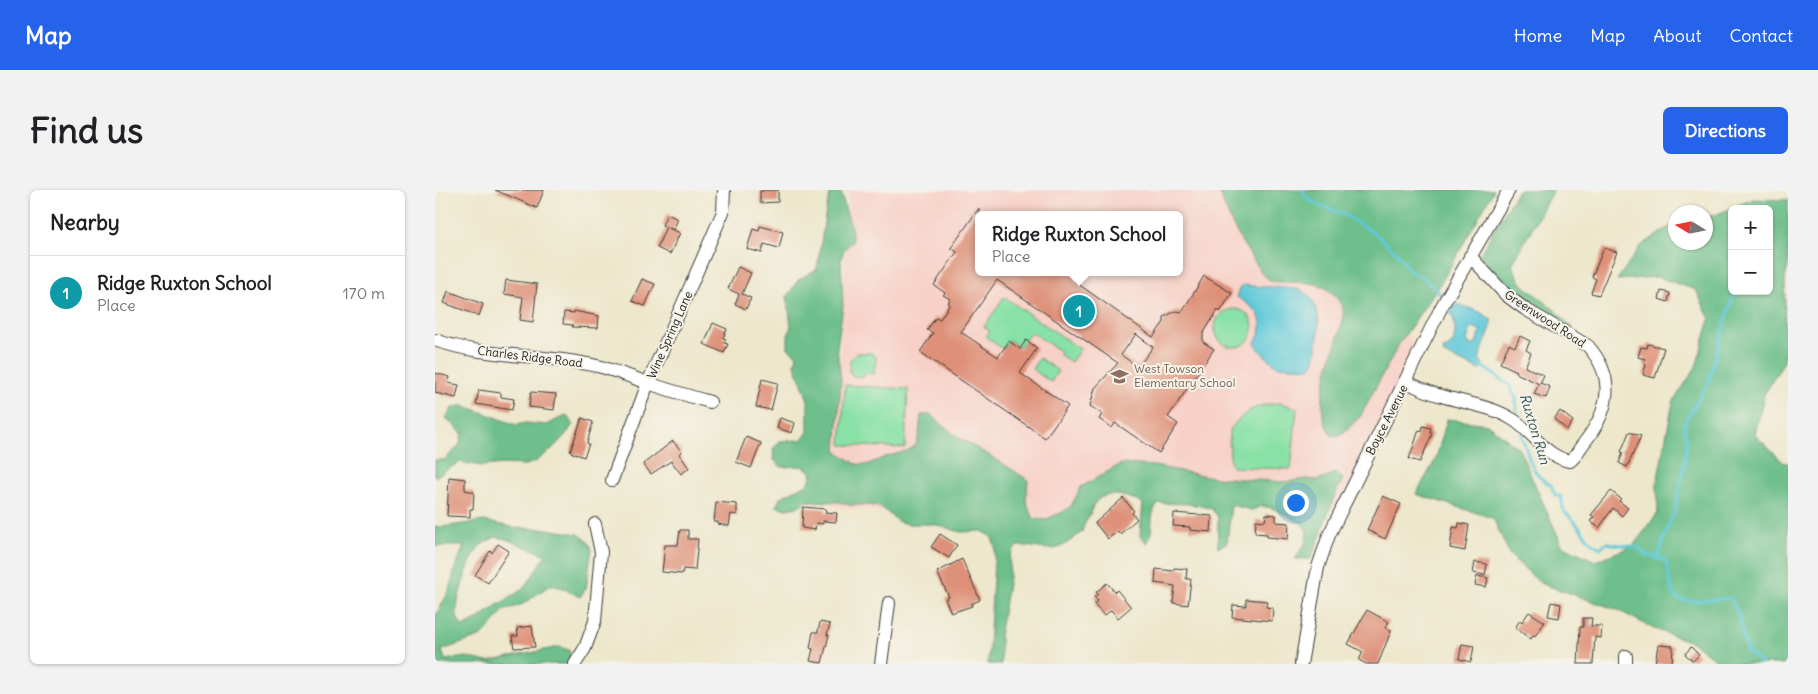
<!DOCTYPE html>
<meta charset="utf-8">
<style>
body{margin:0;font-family:Delius,sans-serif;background:#f2f2f2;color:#202124}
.controls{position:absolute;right:15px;top:15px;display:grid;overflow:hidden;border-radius:8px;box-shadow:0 1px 4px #0004}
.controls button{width:45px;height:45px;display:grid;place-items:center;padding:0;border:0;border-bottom:1px solid #e0e0e0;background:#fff;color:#202124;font:25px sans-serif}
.compass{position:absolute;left:1233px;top:15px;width:45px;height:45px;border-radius:50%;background:#fff;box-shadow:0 1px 4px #0004;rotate:280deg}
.you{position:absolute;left:860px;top:312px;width:18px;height:18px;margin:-12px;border:4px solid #fff;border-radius:50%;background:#1a73e8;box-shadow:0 0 0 8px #1a73e833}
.badge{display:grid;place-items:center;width:32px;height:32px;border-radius:50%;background:#2563eb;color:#fff;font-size:16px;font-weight:700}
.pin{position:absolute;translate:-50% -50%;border:2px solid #fff;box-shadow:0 1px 5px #0006}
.popup{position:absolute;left:540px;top:21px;width:208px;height:65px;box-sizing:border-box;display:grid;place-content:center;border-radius:8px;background:#fff;filter:drop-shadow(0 1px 4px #0005);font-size:16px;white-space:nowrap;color:#757577}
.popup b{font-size:19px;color:#202124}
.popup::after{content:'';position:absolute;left:50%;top:100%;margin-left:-10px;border:10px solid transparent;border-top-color:#fff}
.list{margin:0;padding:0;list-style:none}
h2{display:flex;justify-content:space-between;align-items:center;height:65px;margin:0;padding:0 20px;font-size:21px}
h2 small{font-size:16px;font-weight:400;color:#757577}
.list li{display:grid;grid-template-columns:32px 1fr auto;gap:15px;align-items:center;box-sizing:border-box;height:75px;padding:0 20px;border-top:1px solid #e0e0e0}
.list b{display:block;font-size:19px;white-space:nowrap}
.list p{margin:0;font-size:16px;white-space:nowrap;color:#757577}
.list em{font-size:16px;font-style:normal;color:#757577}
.map{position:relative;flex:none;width:1353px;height:474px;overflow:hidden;border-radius:8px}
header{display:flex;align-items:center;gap:30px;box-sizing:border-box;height:70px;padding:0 25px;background:#2563eb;color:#fff}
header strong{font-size:24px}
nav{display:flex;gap:28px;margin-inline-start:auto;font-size:18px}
.intro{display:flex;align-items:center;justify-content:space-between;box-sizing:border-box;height:120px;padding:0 30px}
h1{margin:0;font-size:35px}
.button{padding:12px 22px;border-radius:8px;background:#2563eb;color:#fff;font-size:18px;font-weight:700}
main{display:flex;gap:30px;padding:0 30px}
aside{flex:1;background:#fff;border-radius:8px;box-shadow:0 1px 4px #0004}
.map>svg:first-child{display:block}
.built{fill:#f7d1c8;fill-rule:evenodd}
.green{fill:#88e1a6;stroke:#527e61}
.forest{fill:#6ebf8b;stroke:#456e54;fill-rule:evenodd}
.water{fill:#5ec9d9;stroke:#3d727a;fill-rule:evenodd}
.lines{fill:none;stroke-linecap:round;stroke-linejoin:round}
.stream{stroke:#5ec9d9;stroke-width:3}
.building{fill:#de9078;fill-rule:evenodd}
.street-casing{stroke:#3b3a36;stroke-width:14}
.street{stroke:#fff;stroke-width:12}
.labels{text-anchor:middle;stroke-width:4;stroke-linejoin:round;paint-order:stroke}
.street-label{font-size:12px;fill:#1c1c1c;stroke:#f7f3e8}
.education-label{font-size:12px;fill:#785e54;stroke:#f7f3e8;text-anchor:start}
.water-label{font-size:14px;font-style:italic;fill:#33595e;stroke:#f7f3e8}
</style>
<header>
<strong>Map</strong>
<nav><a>Home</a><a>Map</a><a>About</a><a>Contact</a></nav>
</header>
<div class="intro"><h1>Find us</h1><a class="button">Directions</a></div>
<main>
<aside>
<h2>Nearby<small></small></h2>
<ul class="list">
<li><span class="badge" style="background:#0f9aa8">1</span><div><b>Ridge Ruxton School</b><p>Place</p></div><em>170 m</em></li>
</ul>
</aside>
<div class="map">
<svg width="1353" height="474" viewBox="0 0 1353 474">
<rect width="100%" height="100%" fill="#f7f3e8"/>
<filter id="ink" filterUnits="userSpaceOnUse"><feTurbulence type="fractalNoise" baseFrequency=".02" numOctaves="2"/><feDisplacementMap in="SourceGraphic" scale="10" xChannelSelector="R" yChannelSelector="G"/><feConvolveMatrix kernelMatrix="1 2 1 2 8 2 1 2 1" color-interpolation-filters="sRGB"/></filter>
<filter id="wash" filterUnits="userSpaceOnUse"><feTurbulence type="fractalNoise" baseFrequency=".0096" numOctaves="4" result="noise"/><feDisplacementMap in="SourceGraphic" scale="20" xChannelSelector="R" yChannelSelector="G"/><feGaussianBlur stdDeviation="1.12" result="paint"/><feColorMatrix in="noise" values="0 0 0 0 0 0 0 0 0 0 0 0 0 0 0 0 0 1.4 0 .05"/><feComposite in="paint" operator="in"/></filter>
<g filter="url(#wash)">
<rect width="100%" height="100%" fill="#ede7cc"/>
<path class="built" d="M414,0H837L961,121L979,155L909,321L653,294L645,338L397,317ZM544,25H744V82H544Z"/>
<path class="green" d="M569,107L645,159L636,172L624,164L625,161L596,142L585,157L574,150L568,159L551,147L555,141L549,137Z
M780 138a19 19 0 1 1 38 0a19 19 0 1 1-38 0Z
M422,163H437L441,167L439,184L431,183L428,187L418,186L414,181L415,170Z
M604,168L623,181L616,192L597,179Z
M410,195L473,199L470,258L406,255Z
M845,213L862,218L856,279L797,277L795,270L794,241C812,219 817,216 845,213Z"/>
<path class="forest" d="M396,0H405L417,41V52L409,60L406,70L408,116L402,158L406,190L401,261L421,274L431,275L450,267L472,261L481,255L484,245L486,225H496L521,246L567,273L593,290L591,311L599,329L609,330L628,322L636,316L646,297L686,274L719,276L782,288H793L850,292L871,289L881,290L891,288L900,282L908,289C894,314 888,342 876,369H860L871,352L872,342L867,333L837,318L827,316L817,320L796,315L792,352L783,358V327L776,318L755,314L723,313C712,328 721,337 712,353L705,345L708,313C695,307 670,298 660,313C657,316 657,321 655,324C651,331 649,334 647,342C640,347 631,355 623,358C610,361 596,355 582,356L575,365L574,387L565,441L566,474H553L560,356L556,346L547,341L526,342L498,334H475L464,332L447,318L436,315H414L404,312L371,311L362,317L351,319L341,316L346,307L374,293L377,283L368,276L346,277L339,270L338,259L345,251L366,250L373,242V210L360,175L362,165L353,158V146L356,136L352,106L364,89L382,79L391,20Z
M784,0H1059L1009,88L964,154L925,227L907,244L897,246C893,240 889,233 888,225C885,201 895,170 903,147C905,139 911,125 907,117C894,91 875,92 849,92C842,92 836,92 831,87C826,84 823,76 820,72C803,48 793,28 784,0Z
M1083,0H1118L1077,75L1087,94L1121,121L1138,139L1080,104L1057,85L1045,64Z
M1318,9L1353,10V77L1350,88L1349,171L1329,205L1320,245L1349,273H1353V474H1287L1257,452L1219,439L1183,420L1105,393L1075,365L1058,328L981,304L1001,269L1012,229L1052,234L1084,259L1127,355L1160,371L1198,356L1223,323L1222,293L1238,212L1261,177L1275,129L1261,100L1223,87L1182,90L1206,56L1240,33V52H1270L1271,27L1280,25ZM1297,19H1334V101H1297Z
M28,215L81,235L91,233L112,235L131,225L138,234L132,243L117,259L100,272L90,275L68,274L47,276L25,272L0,287V270H10L25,254L27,243L11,228L17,218Z
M49,331L81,338L112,339L143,344L152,350L157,359L151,398L145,407L126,397L115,395L88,414L68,421L55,438L47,446L7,460L10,470L31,467L52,472L124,457L134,460L137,470L135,474H0V427L15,399L20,378L29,356H0V336L6,337ZM61,347L71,349L111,365C103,374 99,385 92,394C83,405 68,410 57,419C47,426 38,433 27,437C26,434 23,430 22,427C20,411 34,369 44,357C49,352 54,350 61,347Z"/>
<path class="water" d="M810,95C826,98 849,96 864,100C881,104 886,130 883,145C882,156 883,170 875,178L842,176L826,162L820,153C834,129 822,119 802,107L806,96Z
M1022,114L1045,122L1056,129V137L1044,169L1048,174L1045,180L1009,164L1008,160C1011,158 1014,157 1016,155C1022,149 1020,131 1017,124ZM1039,137L1046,141L1041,154L1036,156L1032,150L1036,139Z"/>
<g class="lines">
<path class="stream" d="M868,0L870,6L877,12L906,23L940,43L964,65L976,83L988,87L1008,107
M1013,112L1023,121
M1015,123L1020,119
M1045,175L1073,194L1081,208L1083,229
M1086,243C1093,262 1095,286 1116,295L1120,305L1126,307L1129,322C1144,331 1149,350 1165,358L1171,353L1202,357L1212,365L1231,371C1234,382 1234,395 1239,405C1246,417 1283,408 1295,408L1304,425L1307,444L1312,461L1326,474
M1223,368L1229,348L1240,320L1246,292L1252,253L1249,234L1273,193L1299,101"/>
</g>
<g id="blocks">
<path class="building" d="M60,0H109L102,18Z
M328,0H343V12L325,13V1H328Z
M544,18V82H645L639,91L718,147L729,132V127L741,121L747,122L769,86L797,103L785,122L783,120L768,144V152L779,159L733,227L743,234L724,263L680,233L677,238L664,229L667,224L655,216L660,198L683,173L562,90L526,142L563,167L574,151L585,159L591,150L602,158L585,183L633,216L610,248L485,162L498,143L492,140L501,127L505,129L515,114L513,113L515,109L508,105L510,103L499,95L522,62L516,58ZM701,144L718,157L703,177L686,165Z
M232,24L243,29L238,40L234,38L245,43L235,64L222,58L231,37L227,35Z
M325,36L348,42L344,58L329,54L327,63L312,59L318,39L324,41Z
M1169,58L1182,62L1164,105L1156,103L1161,89L1157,87Z
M303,77L316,83L307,104L316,108L311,119L300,114L304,104L293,99Z
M207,89L220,94L210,116L197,111Z
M71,90L102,94L98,132L85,130L88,107L69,104Z
M13,101L48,114L44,126L9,113Z
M1226,101L1235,103L1233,112L1224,109Z
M139,121L164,126L163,138L137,137L138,135L128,134L129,122L139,123Z
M278,133L292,139L288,148L291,149L289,153L293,154L289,163L269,154Z
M1085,146L1095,151L1091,160L1096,163L1090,177L1109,185L1105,193L1115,197L1111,208L1099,204L1104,194L1081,183L1082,181L1065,173L1074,154L1080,157Z
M1213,154L1229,158L1220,188L1208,185L1211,175L1208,174L1210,169L1203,167L1206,157L1212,158Z
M0,183L15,187L13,193L24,195L21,208L0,203Z
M327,189L343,193L336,220L321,217Z
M44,200L66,203V207L79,209L77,220L41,214Z
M96,202L121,204L119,220L94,217Z
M1125,221L1138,231L1132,240L1119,229Z
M147,228L158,232L152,253L154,254L149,267L135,262Z
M345,228L360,233L357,243L342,238Z
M988,236L996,238L995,243L997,244L985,272L974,269L984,240L987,241Z
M1194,242L1206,246L1192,277L1184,273L1188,263L1186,262Z
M311,247L326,253L316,278L301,272Z
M238,251L247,262L244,264L254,278L246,284L236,271L216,284L208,274Z
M14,287L30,289V300L39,302L38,319H35V327L12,326Z
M1176,301L1186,309L1184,311L1193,318L1187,326L1178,318L1164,338L1155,331L1159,327L1156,325Z
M948,306L966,314L950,349L932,340Z
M688,308L699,321L697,323L702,329L685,344L683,341L673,349L660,333Z
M281,312L302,314V325L296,324L294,336L283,334V332H279Z
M368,317L391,319L390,322L402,323L401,332L388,331V334L381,333L380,340L367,338Z
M739,323L777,326L776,342L755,340V337L738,336Z
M831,324L841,325V332L854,333L853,349L832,347V344L820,343L821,330L830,331Z
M1024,333L1034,335L1030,361L1015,358L1018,337L1023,338Z
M245,340H253V349H263L260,380L248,379L247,384L227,382L230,355H243Z
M505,344L522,355L514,368L496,357Z
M63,354L74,361L53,393L40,385L55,361L57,363Z
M527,369L545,410L536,414L537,416L516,423L510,409L514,407L502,382Z
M1040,372L1052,374L1050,385L1038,383Z
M739,378L752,379L751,389H756L753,415L738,413L740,396L720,393L721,379L738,381Z
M1042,386L1053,388L1051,397L1040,395Z
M672,393L680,402L682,400L696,417L683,428L676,420L669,426L659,414L663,411L659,407L663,404L661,402Z
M811,409L832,411L831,417L838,418L837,431L797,427L798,415L811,416Z
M1116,412L1126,414L1124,428L1113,426Z
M932,420L954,432L950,438L956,441L943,474H931L924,470L928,462L913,454Z
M1094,422L1110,432L1100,446L1098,445L1096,449L1080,438L1085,430L1087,432Z
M1148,428H1157L1156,436H1167L1166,448L1160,447L1158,474H1143L1145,437H1148Z
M385,432L395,434L392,445H394L387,473L375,471L378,459L375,458L378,442H383Z
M97,436L100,457L79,458L77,446H83L82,438Z
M1027,454L1039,456L1036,472L1024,469Z
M1223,455L1238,456L1237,474H1220Z
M1256,457L1264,465L1258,471L1250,464Z"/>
</g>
</g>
<g filter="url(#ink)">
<use href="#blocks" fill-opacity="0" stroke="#3b3a36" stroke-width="1"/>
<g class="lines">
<defs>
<path id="street" d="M0,150C52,169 108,163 162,176C179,180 196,187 213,193C233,200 254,206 275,212
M971,192C983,197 994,203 1007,206C1029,213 1057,216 1077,229C1098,241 1110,267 1135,271C1142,266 1143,260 1149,253C1174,221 1182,189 1153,156L1090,119L1071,105L1035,66
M177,290L213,193L288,22L289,0
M140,474L150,458L160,431L166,362L160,334
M446,474L454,413
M866,474L883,377L894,345L1007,116L1074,0
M1191,474V466"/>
</defs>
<use href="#street" class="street-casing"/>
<use href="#street" class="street"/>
</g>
</g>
<defs>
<symbol id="school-bare" viewBox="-9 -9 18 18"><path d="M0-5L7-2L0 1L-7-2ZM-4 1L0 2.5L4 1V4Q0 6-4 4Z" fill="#8d6e63" stroke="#f7f3e8" stroke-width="2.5" paint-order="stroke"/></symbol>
</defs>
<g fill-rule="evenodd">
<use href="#school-bare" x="672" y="174" width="25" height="25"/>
</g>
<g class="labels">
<g class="street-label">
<text transform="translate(1110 129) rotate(33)" y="4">Greenwood Road</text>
<text transform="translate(235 145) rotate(-66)" y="4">Wine Spring Lane</text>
<text transform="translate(95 167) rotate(7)" y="4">Charles Ridge Road</text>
<text transform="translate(952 230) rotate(-63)" y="4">Boyce Avenue</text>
</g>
<g class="education-label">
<text x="699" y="183">West Towson<tspan x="699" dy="14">Elementary School</tspan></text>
</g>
<g class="water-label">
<text transform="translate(1100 239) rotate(73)" y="5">Ruxton Run</text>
</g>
</g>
</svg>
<div class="controls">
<button>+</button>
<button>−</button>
</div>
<svg class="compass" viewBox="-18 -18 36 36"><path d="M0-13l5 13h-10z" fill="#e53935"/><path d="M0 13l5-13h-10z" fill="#757577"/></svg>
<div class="you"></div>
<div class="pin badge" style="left:644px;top:121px;background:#0f9aa8">1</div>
<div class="popup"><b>Ridge Ruxton School</b>Place</div>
</div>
</main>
